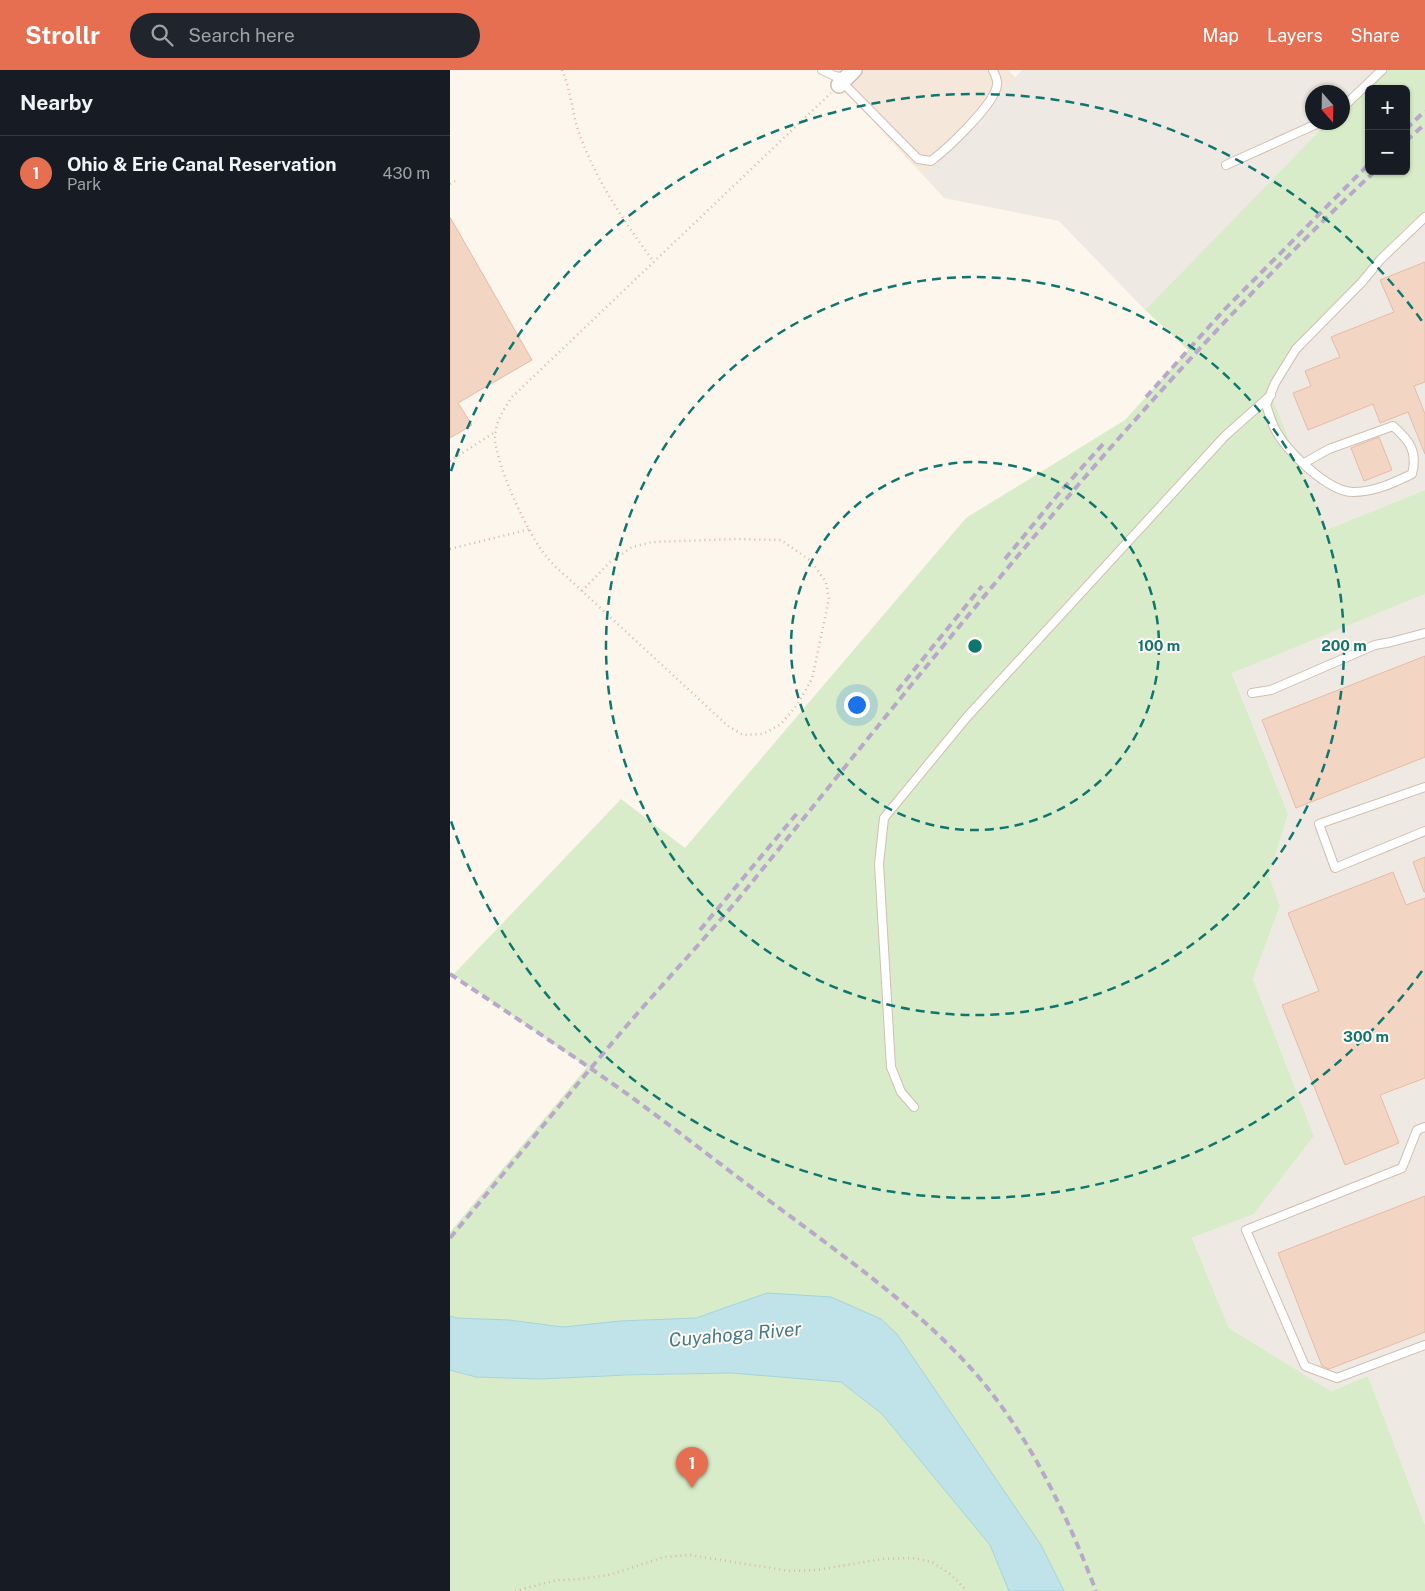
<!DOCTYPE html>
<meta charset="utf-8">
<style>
body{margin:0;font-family:"Public Sans",sans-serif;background:#20242c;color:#f1f3f6}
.controls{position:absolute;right:15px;top:15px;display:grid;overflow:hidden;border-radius:8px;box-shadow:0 1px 4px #0004}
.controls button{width:45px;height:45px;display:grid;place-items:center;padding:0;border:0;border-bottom:1px solid #363941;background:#171b24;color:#f1f3f6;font:25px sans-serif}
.compass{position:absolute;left:855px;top:15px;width:45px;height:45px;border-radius:50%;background:#171b24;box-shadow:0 1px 4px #0004;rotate:160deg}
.you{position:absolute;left:406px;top:634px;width:18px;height:18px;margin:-12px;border:4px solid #fff;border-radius:50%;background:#1a73e8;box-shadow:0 0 0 8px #1a73e833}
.badge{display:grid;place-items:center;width:32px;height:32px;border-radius:50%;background:#e76f51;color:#fff;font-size:16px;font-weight:700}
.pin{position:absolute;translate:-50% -41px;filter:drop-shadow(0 1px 2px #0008)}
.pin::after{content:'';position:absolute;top:26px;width:18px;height:15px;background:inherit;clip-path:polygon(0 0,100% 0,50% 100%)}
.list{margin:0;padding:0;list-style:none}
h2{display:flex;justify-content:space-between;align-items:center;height:65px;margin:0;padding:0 20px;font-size:21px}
h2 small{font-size:16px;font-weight:400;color:#9ea1a6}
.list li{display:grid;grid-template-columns:32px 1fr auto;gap:15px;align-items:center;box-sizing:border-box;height:75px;padding:0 20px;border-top:1px solid #363941}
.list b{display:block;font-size:19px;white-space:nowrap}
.list p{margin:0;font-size:16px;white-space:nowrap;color:#9ea1a6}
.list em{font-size:16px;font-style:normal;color:#9ea1a6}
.icon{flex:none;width:28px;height:28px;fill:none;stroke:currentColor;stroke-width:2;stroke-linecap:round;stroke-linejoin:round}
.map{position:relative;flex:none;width:975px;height:1521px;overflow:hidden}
header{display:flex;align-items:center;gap:30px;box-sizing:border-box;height:70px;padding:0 25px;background:#e76f51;color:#fff}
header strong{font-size:24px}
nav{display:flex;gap:28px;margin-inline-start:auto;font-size:18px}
.search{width:350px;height:45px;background:#20242c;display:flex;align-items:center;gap:12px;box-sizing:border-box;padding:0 18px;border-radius:28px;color:#9ea1a6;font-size:19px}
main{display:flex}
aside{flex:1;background:#171b24}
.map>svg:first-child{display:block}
.residential{fill:#f5e8da}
.industrial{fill:#efe9e4}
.green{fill:#d8ecc9;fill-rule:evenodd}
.water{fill:#bfe3e8;stroke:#a5d3da}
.building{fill:#f3d5c3;stroke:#e6bba3}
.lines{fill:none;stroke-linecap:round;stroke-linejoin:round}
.service-casing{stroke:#d1beb0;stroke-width:10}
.minor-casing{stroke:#d1beb0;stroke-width:18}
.path{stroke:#d9b8a5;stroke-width:2.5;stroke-dasharray:1 4;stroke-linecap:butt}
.service{stroke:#fff;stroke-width:8}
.minor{stroke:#fff;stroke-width:15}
.rail{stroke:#b9a8c9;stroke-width:4;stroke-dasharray:8 5;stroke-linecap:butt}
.ring{fill:none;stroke:#0f766e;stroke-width:2.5;stroke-dasharray:9 6}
.labels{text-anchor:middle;stroke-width:4;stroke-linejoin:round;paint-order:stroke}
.water-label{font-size:19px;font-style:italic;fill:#437c86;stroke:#fffaf3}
.centre{fill:#0f766e;stroke:#fffaf3;stroke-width:2.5}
.ring-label{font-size:15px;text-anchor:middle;font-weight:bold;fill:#0f766e;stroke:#fffaf3;stroke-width:4;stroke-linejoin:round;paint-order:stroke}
</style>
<header>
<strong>Strollr</strong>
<div class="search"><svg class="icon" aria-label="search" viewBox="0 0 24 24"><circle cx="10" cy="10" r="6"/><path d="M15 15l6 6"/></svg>Search here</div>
<nav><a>Map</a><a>Layers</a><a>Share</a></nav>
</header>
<main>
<aside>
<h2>Nearby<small></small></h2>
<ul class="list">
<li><span class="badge">1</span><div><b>Ohio &amp; Erie Canal Reservation</b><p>Park</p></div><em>430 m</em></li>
</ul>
</aside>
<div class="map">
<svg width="975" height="1521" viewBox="0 0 975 1521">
<rect width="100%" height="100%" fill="#fdf6ec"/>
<path class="residential" d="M404,0H558L566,8L473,105L389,15Z"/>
<path class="industrial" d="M572,0H932L893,38L892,22H862V52L877,53L695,240L609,151L494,128L473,105Z
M975,147V420L876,460L821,325L846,279Z
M975,524V1455L918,1306L881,1321L779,1258L742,1168L804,1144L864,1066L803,909L830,836L819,806L838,744L782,602Z"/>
<path class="green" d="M932,0H975V147L846,279L821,325L876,460L975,420V524L782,603L838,744L819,806L830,836L803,909L864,1066L804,1144L742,1168L779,1258L881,1321L918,1306L975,1455V1521H614L591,1475L528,1385L317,1223L246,1248L170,1251L113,1257L59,1250L7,1248L0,1247V1162L137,997L3,905L171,729L235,778L516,448L675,350L738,280L695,240L877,53L892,52L893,38ZM919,19H956V101H919Z
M0,1295L154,1306L281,1303L391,1312L432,1344L541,1475L549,1497L566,1521H0Z"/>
<path class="water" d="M317,1223L381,1227L431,1249L447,1264L591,1475L614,1521H559L540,1475L432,1344L391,1312L281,1303L177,1305L90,1309L26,1307L0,1300V1246L7,1248L59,1250L113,1257L170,1251L246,1248Z"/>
<path class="building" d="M0,147L82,290L8,333L22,355L0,368Z
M975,192V312L964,316L975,344V384L958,342L930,353L923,334L858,360L843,323L861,316L855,301L890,287L881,267L944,242L930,210Z
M929,367L942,400L914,411L901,378Z
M975,586V687L846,738L812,650Z
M975,787V822H974L963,792Z
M943,802L956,835L975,828V1008L930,1025L949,1073L895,1095L832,935L869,921L838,843Z
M975,1126V1262L879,1299L872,1296L828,1183Z"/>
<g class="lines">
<defs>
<path id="service" d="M372,0L385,6L396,8
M392,12L468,89L481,91C497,79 545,34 547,15C548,10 545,5 543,0
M892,38L932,0
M776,95L871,52
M854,393L879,379L943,356C959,370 968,381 962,404C943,413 925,422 903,422C878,422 835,380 824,357C821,351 819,343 816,335L825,313L846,279L912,212L931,189L975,147
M802,623L821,620L925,575L941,572L975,563
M975,717L869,754L885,798L975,761
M464,1037L451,1022L441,997L429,794L434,748L517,647L775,366L821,325
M975,1057L967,1060L952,1098L796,1160L855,1296L887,1308L975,1275"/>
<path id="minor" d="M389,15L404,0"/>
</defs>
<use href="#service" class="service-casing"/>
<use href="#minor" class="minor-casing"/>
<path class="path" d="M112,0C121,20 122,43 129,63C146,110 174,152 204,192
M0,114L5,111
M0,391L45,362
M0,479L80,459
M132,521L160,492L182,477L202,472L287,469L331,470L361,491L376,512L379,529L362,609L347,635L331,654L313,664L293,665L278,656L132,521C120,509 106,499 96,486C79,466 44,392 45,366C46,351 54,339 62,327L381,23
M65,1521L107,1510L129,1509L159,1505L214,1487L240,1485L339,1501L367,1500L432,1489L463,1488L482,1492L500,1504L517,1521"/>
<use href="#service" class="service"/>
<use href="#minor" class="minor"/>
<path class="rail" d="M956,59L975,41
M956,71L975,54
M696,327L774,240L919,94
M555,489L610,422L654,373
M447,621L532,516
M250,860L349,741
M0,904C54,940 109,976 163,1014C217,1052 268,1093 321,1132C389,1183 460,1232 518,1295C577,1360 615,1440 646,1521
M0,1168C56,1101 111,1033 168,966C212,914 260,864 303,811C501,566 695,318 925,101"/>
</g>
<g class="ring">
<circle cx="525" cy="576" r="184"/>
<circle cx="525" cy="576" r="369"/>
<path d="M972 901A553 553 0 0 1 1 751M1 401A553 553 0 0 1 972 251"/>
</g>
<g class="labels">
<g class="water-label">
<text transform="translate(285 1264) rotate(-5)" y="7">Cuyahoga River</text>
</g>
</g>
<circle cx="525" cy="576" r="8" class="centre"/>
<g class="ring-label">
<text x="709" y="581">100 m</text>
<text x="894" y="581">200 m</text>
<text x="916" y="972">300 m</text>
</g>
</svg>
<div class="controls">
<button>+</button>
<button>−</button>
</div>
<svg class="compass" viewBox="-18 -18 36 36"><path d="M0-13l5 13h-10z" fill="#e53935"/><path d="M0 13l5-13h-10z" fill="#9ea1a6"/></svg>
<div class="you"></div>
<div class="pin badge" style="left:242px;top:1418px">1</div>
</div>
</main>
